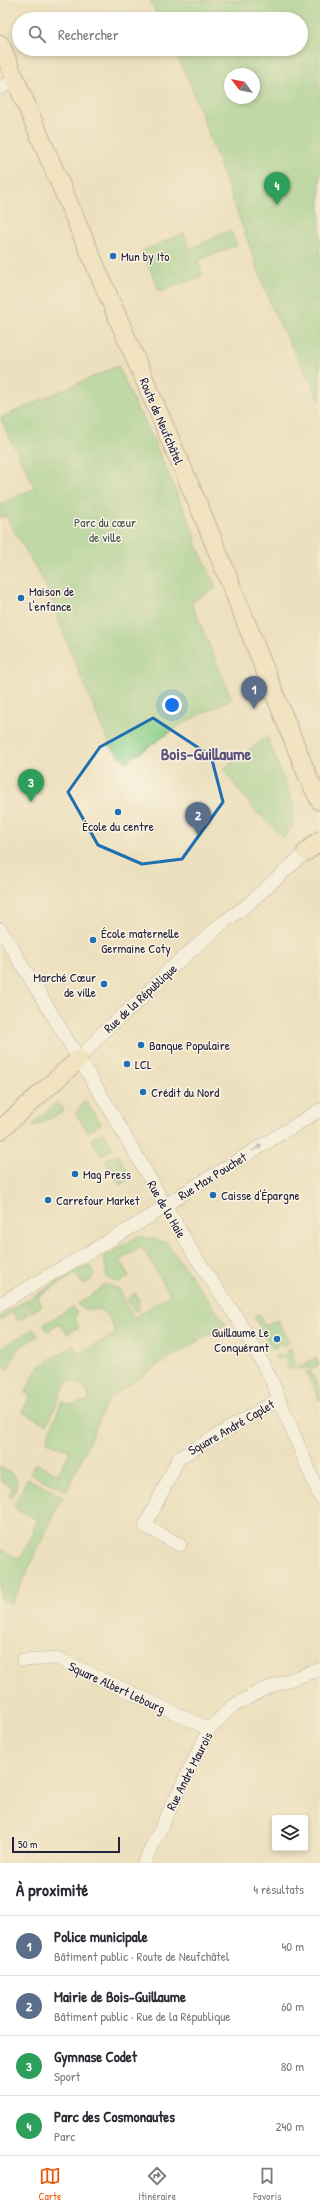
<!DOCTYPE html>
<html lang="fr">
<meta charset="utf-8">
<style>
body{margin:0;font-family:"Patrick Hand",sans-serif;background:#f7f7f7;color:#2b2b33}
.controls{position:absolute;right:12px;bottom:12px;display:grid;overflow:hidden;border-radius:4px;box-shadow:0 2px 6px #0003}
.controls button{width:36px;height:36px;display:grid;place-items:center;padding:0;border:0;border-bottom:1px solid #e1e1e2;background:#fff;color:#2b2b33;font:20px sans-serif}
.compass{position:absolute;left:224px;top:68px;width:36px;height:36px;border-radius:50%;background:#fff;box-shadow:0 2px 6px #0003;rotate:302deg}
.scale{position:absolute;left:12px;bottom:10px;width:108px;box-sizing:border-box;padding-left:4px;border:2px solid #22223b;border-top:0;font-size:11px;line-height:14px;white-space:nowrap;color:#22223b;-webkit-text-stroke:3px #fcf5e5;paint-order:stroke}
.you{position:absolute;left:172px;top:705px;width:14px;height:14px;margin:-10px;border:3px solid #fff;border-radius:50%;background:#1a73e8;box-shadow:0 0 0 6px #1a73e833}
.badge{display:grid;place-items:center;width:26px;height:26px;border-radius:50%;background:#ea580c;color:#fff;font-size:13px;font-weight:700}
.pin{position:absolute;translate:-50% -33px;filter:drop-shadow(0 1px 2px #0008)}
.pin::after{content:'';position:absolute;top:21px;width:14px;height:12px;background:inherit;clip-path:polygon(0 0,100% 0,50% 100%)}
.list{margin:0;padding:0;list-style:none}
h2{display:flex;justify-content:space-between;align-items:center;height:52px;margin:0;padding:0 16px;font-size:17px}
h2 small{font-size:13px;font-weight:400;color:#7c7c81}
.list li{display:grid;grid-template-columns:26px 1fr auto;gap:12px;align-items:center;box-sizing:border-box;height:60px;padding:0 16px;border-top:1px solid #e1e1e2}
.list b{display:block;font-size:15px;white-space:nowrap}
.list p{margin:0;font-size:13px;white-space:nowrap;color:#7c7c81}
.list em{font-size:13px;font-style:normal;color:#7c7c81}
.icon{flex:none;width:22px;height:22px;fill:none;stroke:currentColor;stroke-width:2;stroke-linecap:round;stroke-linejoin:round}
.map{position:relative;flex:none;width:320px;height:1863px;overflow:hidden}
.search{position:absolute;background:#fff;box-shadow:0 2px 6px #0003;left:12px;right:12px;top:12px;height:44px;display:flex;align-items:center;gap:10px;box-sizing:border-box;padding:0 14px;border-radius:22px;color:#7c7c81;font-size:15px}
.sheet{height:292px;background:#fff}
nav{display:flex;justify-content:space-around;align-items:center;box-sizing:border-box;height:56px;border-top:1px solid #e1e1e2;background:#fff;font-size:11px;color:#7c7c81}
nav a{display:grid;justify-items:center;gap:2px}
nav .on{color:#ea580c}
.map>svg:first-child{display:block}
.green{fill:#88ce88;stroke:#557862;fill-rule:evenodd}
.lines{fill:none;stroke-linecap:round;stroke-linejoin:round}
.street-casing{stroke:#87817c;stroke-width:14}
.secondary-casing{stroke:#87817c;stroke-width:20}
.street{stroke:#fff;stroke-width:13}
.secondary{stroke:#f8e8c3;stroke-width:18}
.oneway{fill:#9c9ca7}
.marked{fill:none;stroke:#1f6fb2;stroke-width:3;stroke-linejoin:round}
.poi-dot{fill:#1f6fb2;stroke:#fcf5e5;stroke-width:1.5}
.labels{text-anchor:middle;stroke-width:3;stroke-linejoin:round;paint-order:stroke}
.poi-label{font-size:13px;fill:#22223b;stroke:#fcf5e5;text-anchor:start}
.street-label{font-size:13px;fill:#22223b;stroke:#fcf5e5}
.park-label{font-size:13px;fill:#415652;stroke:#fcf5e5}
.district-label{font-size:17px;font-weight:bold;fill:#59537d;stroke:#fcf5e5}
</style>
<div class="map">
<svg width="320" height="1863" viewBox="0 0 320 1863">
<rect width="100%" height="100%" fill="#fcf5e5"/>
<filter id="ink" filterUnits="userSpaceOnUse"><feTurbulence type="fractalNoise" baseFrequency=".025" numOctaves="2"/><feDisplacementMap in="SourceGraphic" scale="8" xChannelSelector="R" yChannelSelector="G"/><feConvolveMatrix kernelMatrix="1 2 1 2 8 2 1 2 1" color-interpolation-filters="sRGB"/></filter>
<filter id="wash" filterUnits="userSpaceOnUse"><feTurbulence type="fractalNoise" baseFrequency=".012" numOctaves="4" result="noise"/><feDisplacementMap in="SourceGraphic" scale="16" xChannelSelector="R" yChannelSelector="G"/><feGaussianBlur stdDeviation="0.9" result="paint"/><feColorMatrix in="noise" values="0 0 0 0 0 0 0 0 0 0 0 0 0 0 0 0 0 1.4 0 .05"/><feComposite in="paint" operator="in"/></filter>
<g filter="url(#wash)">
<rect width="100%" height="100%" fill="#ece0be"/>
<path class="green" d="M150,0H320V401L274,313L190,83L174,49H301V19H159ZM230,74H254V98H230Z
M230,230L237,245L198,260L202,276L160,292L142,251L184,233L190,249Z
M118,366L140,415L142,414L196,537L194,539L216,588L191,602L232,699L185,722L126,762L110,746L68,645L45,583L5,515L0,518V504L35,488L0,418Z
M267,737L293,803V825L284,838L252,807L223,769Z
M85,1100L101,1124L88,1132L76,1113Z
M58,1101L64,1111L33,1127L32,1125Z
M103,1132L114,1148L102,1156L91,1139Z
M117,1153L131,1178L120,1185L105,1160Z
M138,1236L166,1242L226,1324L158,1365L111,1397L105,1406L67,1491L30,1474L35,1463L58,1474L70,1451L46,1441L62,1401L70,1405L90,1400L85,1387L68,1379L47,1424L22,1412L30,1396L25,1393L38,1367L73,1346L78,1354L116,1333C106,1311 106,1308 82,1309L78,1304L96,1292L105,1284L119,1289L134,1318L170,1294L142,1247L120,1260L129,1276L119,1283L107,1278L104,1257Z
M87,1265L92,1268L94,1273L91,1280L83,1284L76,1274L37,1297L42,1306L31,1312L25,1301Z
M135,1293L139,1300L138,1304L140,1309L135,1312L127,1299Z
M23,1302L29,1314L17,1320L12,1312L0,1320V1316Z
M73,1307L77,1313L75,1319L79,1327L67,1334L60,1324L47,1331L44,1324Z
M260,1314L265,1326L277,1320L289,1342L283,1346L281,1343L277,1345L276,1350L269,1345L254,1316Z
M33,1329L38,1336L18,1348L8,1368L1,1365L0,1348Z
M291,1348L293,1354L294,1368L289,1369L286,1357L277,1360L275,1356L287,1354L286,1350Z
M316,1358L319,1365L310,1369L296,1368Z
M306,1372H311L320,1390V1401Z
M0,1467C16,1475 22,1479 12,1497H9L12,1487L0,1481Z
M27,1479L63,1496L12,1603L0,1598V1549L20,1559L35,1530L33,1529L38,1520L17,1510L14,1505Z"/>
</g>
<g filter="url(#ink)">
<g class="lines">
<defs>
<path id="street" d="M0,88L16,80
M0,929L106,1103L193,1253L239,1321L269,1375L320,1497
M79,1059L101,1034L140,1000L168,971L225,921L246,906L306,852
M0,1304L151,1216L176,1198L320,1110
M180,1545L145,1526L179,1458L279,1399
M23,1660L57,1658L209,1729
M144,1863L209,1729L233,1706L262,1690L320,1669"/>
<path id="secondary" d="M0,44L206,523L308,777L320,801
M306,852L320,840
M0,1130L79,1059"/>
</defs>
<use href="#street" class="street-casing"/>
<use href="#secondary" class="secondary-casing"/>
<use href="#street" class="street"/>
<use href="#secondary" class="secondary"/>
</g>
<defs><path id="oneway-solid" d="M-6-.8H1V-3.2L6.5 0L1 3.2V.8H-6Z"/></defs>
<use class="oneway" href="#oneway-solid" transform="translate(257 1148) rotate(-32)"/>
</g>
<path d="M0 0H320V1863H0ZM153,718L211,756L223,802L182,859L142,864L98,845L68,792L100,747Z" fill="#ece0be" fill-opacity=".55" fill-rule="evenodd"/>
<path class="marked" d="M153,718L211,756L223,802L182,859L142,864L98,845L68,792L100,747Z"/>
<g class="poi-dot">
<circle cx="113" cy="256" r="4"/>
<circle cx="21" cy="598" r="4"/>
<circle cx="118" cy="812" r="4"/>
<circle cx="93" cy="940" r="4"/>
<circle cx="104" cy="984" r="4"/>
<circle cx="141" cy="1045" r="4"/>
<circle cx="127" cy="1064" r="4"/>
<circle cx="143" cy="1092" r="4"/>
<circle cx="75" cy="1174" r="4"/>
<circle cx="213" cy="1195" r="4"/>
<circle cx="48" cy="1200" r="4"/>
<circle cx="277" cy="1339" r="4"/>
</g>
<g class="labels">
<g class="poi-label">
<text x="121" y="261">Mun by Ito</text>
<text x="29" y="596">Maison de<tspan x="29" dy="15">l'enfance</tspan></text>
<text x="118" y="831" text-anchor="middle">École du centre</text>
<text x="101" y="938">École maternelle<tspan x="101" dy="15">Germaine Coty</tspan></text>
<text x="96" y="982" text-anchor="end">Marché Cœur<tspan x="96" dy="15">de ville</tspan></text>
<text x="149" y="1050">Banque Populaire</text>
<text x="135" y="1069">LCL</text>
<text x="151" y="1097">Crédit du Nord</text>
<text x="83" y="1179">Mag Press</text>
<text x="221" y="1200">Caisse d'Épargne</text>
<text x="56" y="1205">Carrefour Market</text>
<text x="269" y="1337" text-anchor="end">Guillaume Le<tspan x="269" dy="15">Conquérant</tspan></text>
</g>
<g class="street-label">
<text transform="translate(162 421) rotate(67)" y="5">Route de Neufchâtel</text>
<text transform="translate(140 998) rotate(-43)" y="5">Rue de la République</text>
<text transform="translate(212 1176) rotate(-32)" y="5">Rue Max Pouchet</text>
<text transform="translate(167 1209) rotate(60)" y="5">Rue de la Haie</text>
<text transform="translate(231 1427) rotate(-30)" y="5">Square André Caplet</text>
<text transform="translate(117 1687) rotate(25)" y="5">Square Albert Lebourg</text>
<text transform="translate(189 1771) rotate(-63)" y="5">Rue André Maurois</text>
</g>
<g class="park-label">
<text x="105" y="527">Parc du cœur<tspan x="105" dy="15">de ville</tspan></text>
</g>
<g class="district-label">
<text x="206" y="760">Bois-Guillaume</text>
</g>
</g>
</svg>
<div class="controls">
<button><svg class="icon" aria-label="layers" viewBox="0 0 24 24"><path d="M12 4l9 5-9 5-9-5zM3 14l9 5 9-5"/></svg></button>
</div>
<svg class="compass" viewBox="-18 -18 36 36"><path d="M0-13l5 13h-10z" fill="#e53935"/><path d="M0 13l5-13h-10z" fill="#7c7c81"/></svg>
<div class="scale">50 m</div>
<div class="you"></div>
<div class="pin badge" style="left:254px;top:709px;background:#5c6f8a">1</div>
<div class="pin badge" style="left:198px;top:835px;background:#5c6f8a">2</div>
<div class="pin badge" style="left:31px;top:802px;background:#2e9e5b">3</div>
<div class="pin badge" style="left:277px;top:205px;background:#2e9e5b">4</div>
<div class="search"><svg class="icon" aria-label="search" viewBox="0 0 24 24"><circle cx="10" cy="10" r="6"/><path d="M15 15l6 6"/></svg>Rechercher</div>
</div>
<section class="sheet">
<h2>À proximité<small>4 résultats</small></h2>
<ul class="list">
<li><span class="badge" style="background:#5c6f8a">1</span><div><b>Police municipale</b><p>Bâtiment public · Route de Neufchâtel</p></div><em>40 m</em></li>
<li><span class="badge" style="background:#5c6f8a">2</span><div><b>Mairie de Bois-Guillaume</b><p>Bâtiment public · Rue de la République</p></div><em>60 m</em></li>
<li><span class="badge" style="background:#2e9e5b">3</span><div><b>Gymnase Codet</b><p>Sport</p></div><em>80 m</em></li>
<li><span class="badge" style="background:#2e9e5b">4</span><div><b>Parc des Cosmonautes</b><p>Parc</p></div><em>240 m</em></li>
</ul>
</section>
<nav>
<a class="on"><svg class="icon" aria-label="map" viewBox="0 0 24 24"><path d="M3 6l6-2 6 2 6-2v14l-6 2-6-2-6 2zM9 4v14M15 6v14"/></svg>Carte</a>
<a><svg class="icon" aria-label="directions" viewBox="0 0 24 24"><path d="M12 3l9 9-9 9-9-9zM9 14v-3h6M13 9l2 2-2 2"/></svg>Itinéraire</a>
<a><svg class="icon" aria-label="saved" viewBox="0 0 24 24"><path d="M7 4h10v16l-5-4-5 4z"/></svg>Favoris</a>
</nav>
